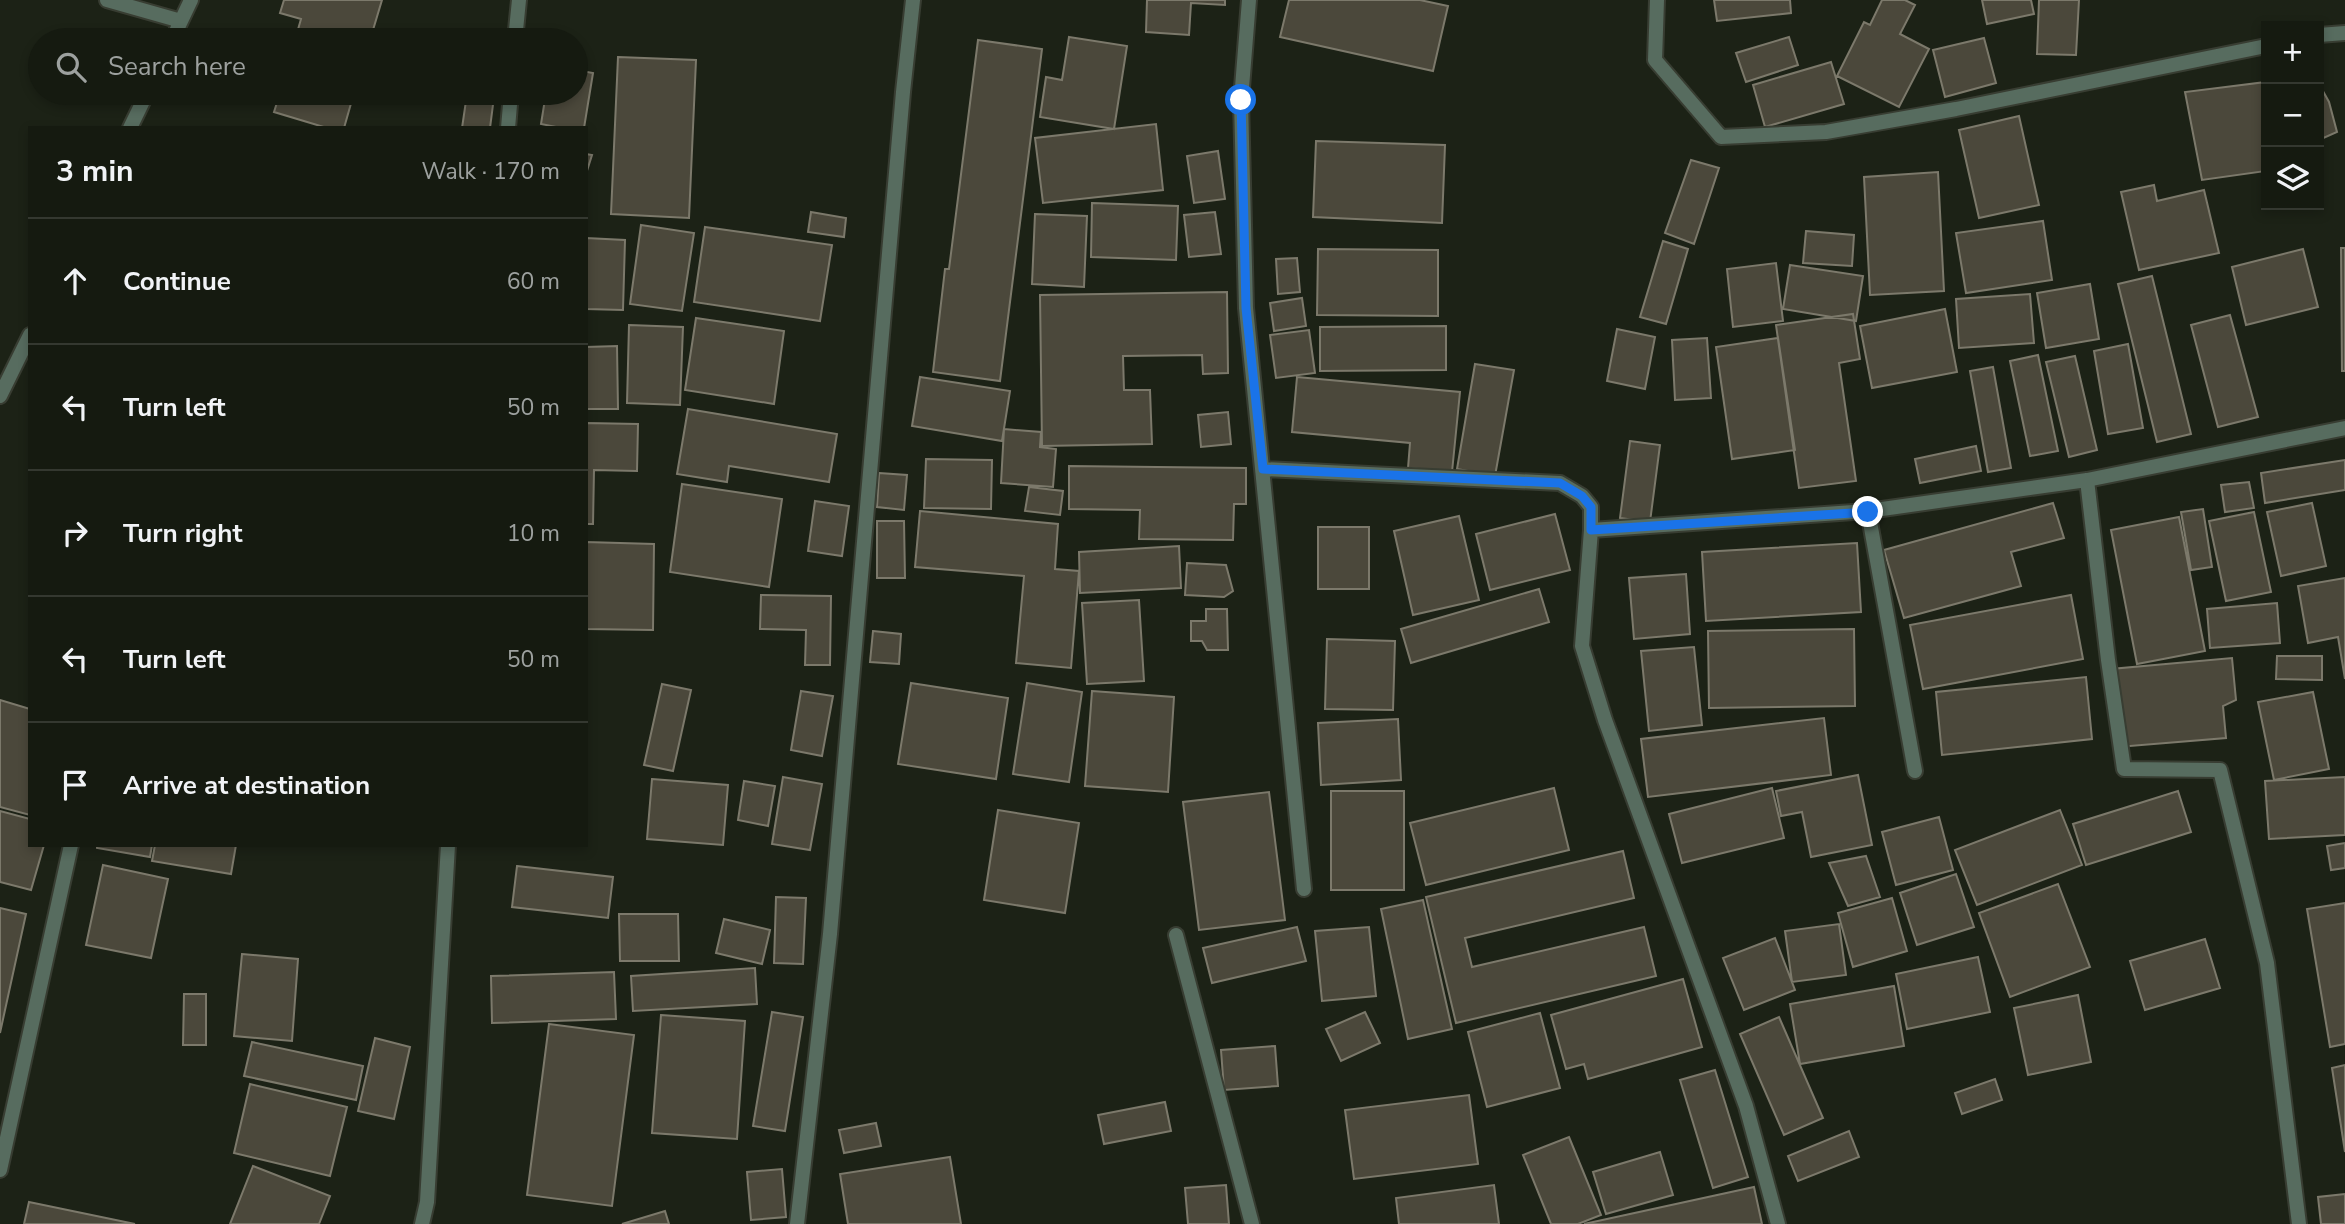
<!DOCTYPE html>
<meta charset="utf-8">
<style>
body{margin:0;font-family:"Nunito Sans",sans-serif;background:#22271e;color:#f1f3f6}
.controls{position:absolute;right:21px;top:21px;display:grid;overflow:hidden;border-radius:0px;box-shadow:0 4px 10px #0003}
.controls button{width:63px;height:63px;display:grid;place-items:center;padding:0;border:0;border-bottom:2px solid #343830;background:#151a10;color:#f1f3f6;font:35px sans-serif}
.stop{position:absolute;width:21px;height:21px;margin:-16px;border:5px solid #1a73e8;border-radius:50%;background:#fff}
.stop.end{background:#1a73e8;border-color:#fff;box-shadow:0 2px 7px #0008}
.list{margin:0;padding:0;list-style:none}
h2{display:flex;justify-content:space-between;align-items:center;height:91px;margin:0;padding:0 28px;font-size:30px}
h2 small{font-size:23px;font-weight:400;color:#9da19f}
.list li{display:grid;grid-template-columns:46px 1fr auto;gap:21px;align-items:center;box-sizing:border-box;height:126px;padding:0 28px;border-top:2px solid #343830}
.list b{display:block;font-size:26px;white-space:nowrap}
.list em{font-size:23px;font-style:normal;color:#9da19f}
.icon{flex:none;width:38px;height:38px;fill:none;stroke:currentColor;stroke-width:2;stroke-linecap:round;stroke-linejoin:round}
.map{position:relative;flex:none;width:2345px;height:1224px;overflow:hidden}
.search{position:absolute;background:#151a10;box-shadow:0 4px 10px #0003;left:28px;top:28px;width:560px;height:77px;display:flex;align-items:center;gap:18px;box-sizing:border-box;padding:0 24px;border-radius:38px;color:#9da19f;font-size:26px}
.panel{position:absolute;background:#151a10;box-shadow:0 4px 10px #0003;left:28px;top:126px;width:560px;height:721px;border-radius:0px}
.map>svg:first-child{display:block}
.building{fill:#4b483b;stroke:#7c796b;stroke-width:2}
.lines{fill:none;stroke-linecap:round;stroke-linejoin:round}
.minor-casing{stroke:#383d32;stroke-width:18}
.minor{stroke:#576c5f;stroke-width:14}
.route{stroke:#1a73e8;stroke-width:9}
</style>
<div class="map">
<svg width="2345" height="1224" viewBox="0 0 2345 1224">
<rect width="100%" height="100%" fill="#1c2216"/>
<path class="building" d="M284,0H382L370,40H295L301,19L280,13Z
M1147,0H1225V5L1191,3L1189,35L1146,32Z
M1289,0H1420L1448,6L1433,71L1280,37Z
M1714,0H1790L1791,13L1717,21Z
M1882,0H1905L1915,5L1900,34L1929,49L1899,107L1837,76L1864,22L1870,25Z
M1982,0H2031L2034,14L1987,24Z
M2039,0H2079L2076,55L2037,54Z
M1069,37L1127,46L1114,129L1040,117L1046,77L1062,80Z
M1789,37L1798,65L1746,82L1736,53Z
M1984,38L1996,83L1945,97L1933,50Z
M978,40L1042,49L1000,381L933,372L945,269H949Z
M618,57L696,60L689,218L611,214Z
M1831,62L1844,104L1765,127L1753,85Z
M576,70L593,73L584,128H561L541,124L546,93H576Z
M2266,82V171L2202,180L2185,92Z
M2319,84L2329,102L2337,132L2321,139L2319,147Z
M280,93H354L344,128H327L274,112Z
M467,94L494,97L490,128H462Z
M2019,116L2039,205L1979,218L1959,130Z
M1156,124L1163,190L1043,203L1035,138Z
M1316,141L1445,145L1442,223L1313,217Z
M1218,151L1225,199L1194,203L1187,156Z
M586,154L592,155L586,174Z
M1691,160L1719,168L1694,244L1665,233Z
M1938,172L1944,291L1870,295L1864,177Z
M2154,185L2157,201L2204,190L2219,253L2139,270L2121,192Z
M1092,203L1178,206L1176,260L1091,257Z
M811,212L846,218L844,237L808,232Z
M1215,212L1221,254L1189,257L1184,215Z
M1035,214L1087,216L1084,287L1032,284Z
M2043,221L2052,280L1966,293L1956,233Z
M641,225L694,233L682,311L630,304Z
M705,227L832,245L820,321L694,302Z
M1806,231L1854,235L1852,266L1803,263Z
M586,238L625,240L623,310L586,309Z
M1663,241L1688,249L1666,324L1640,317Z
M2341,248H2345V371H2342Z
M1318,249L1438,250V316L1317,315Z
M2303,249L2318,307L2246,325L2232,267Z
M1297,258L1300,292L1278,294L1276,259Z
M1776,263L1783,321L1733,327L1727,269Z
M1790,265L1863,276L1856,321L1783,309Z
M2152,276L2191,434L2157,442L2118,284Z
M2090,284L2099,339L2046,348L2037,293Z
M1227,292L1228,373L1203,374L1202,355L1123,356L1124,390H1150L1152,444L1042,446L1040,295Z
M2030,294L2034,343L1959,348L1956,299Z
M1302,298L1306,326L1274,331L1270,303Z
M1945,309L1957,372L1872,388L1860,326Z
M1853,314L1860,359L1839,363L1856,481L1799,488L1776,325Z
M2230,315L2258,417L2218,427L2191,325Z
M696,318L784,331L774,404L685,390Z
M629,325L683,327L680,405L627,403Z
M1446,326V370L1320,371V327Z
M1617,329L1655,337L1645,389L1607,381Z
M1309,330L1315,373L1276,378L1270,335Z
M1707,338L1711,398L1675,400L1672,340Z
M1778,338L1795,450L1732,459L1716,347Z
M2128,344L2143,428L2108,434L2094,351Z
M617,346L618,409H586V347Z
M2038,355L2058,451L2030,456L2010,361Z
M2075,356L2097,450L2069,457L2046,362Z
M1475,364L1514,370L1495,476L1457,469Z
M1993,367L2011,468L1988,472L1970,371Z
M920,377L1010,391L1002,441L912,426Z
M1297,377L1460,392L1452,472L1408,468L1410,443L1292,432Z
M688,409L837,434L829,482L729,466L727,482L677,474Z
M1228,412L1231,444L1201,447L1198,415Z
M586,423L638,424L637,471L594,470L593,524H586Z
M1004,429L1041,432L1040,447L1056,449L1053,487L1001,483Z
M1630,441L1660,445L1650,522L1620,518Z
M1976,446L1981,471L1920,483L1915,459Z
M926,459L992,460L991,509L924,508Z
M2345,460V490L2265,503L2261,473Z
M1069,466L1246,468V504H1234L1233,540L1139,539L1140,510L1069,509Z
M879,473L907,475L904,510L877,507Z
M2249,482L2254,508L2225,512L2221,485Z
M682,484L782,499L769,587L670,572Z
M1029,487L1063,491L1060,515L1025,511Z
M815,501L849,506L842,556L808,551Z
M2053,503L2064,538L2011,552L2021,586L1904,618L1884,550Z
M2312,503L2326,566L2281,576L2267,512Z
M2203,509L2212,567L2191,570L2181,512Z
M920,511L1058,524L1055,569L1079,571L1071,668L1016,663L1024,576L915,567Z
M2254,512L2271,592L2226,601L2209,521Z
M1555,514L1570,570L1490,590L1476,534Z
M1459,516L1479,600L1413,615L1394,531Z
M2179,517L2205,651L2137,664L2111,530Z
M877,521H904L905,578H877Z
M1318,527H1369V589H1318Z
M586,542L654,544L653,630L586,629Z
M1857,543L1861,612L1706,621L1702,552Z
M1179,546L1181,588L1080,593L1079,552Z
M1187,563L1226,565L1233,591L1224,597L1185,595Z
M1686,574L1690,634L1634,639L1629,578Z
M2345,578V679L2338,637L2308,643L2298,586Z
M1539,589L1549,622L1411,663L1401,629Z
M761,595L831,596L830,665H805L806,630L760,629Z
M2071,595L2083,659L1923,689L1910,625Z
M1139,600L1144,681L1087,684L1082,603Z
M2277,603L2280,643L2210,648L2207,609Z
M1206,609H1227L1228,650H1207L1202,641H1191V621H1206Z
M1854,629L1855,706L1709,708L1708,631Z
M873,631L901,634L899,664L870,662Z
M1327,639L1395,641L1393,710L1325,709Z
M1694,647L1702,725L1649,731L1641,651Z
M2277,656H2322V680L2276,679Z
M2232,658L2236,700L2223,706L2226,738L2118,747L2111,669Z
M2086,677L2092,739L1942,755L1936,692Z
M911,683L1008,698L996,779L898,764Z
M1027,683L1082,692L1069,782L1013,774Z
M662,684L691,690L673,771L644,765Z
M801,691L833,696L822,756L791,750Z
M1092,691L1174,697L1168,792L1085,786Z
M2313,692L2329,769L2274,780L2258,702Z
M0,700L30,709V815L0,807Z
M1824,718L1831,775L1648,797L1641,739Z
M1398,719L1401,780L1321,785L1318,723Z
M1858,775L1872,845L1811,857L1802,812L1781,816L1776,791Z
M783,777L822,784L810,850L772,844Z
M2345,777V835L2269,839L2265,781Z
M652,779L728,785L723,845L647,839Z
M744,781L775,786L768,826L738,820Z
M1554,788L1569,850L1426,885L1410,823Z
M1772,788L1784,838L1682,863L1669,814Z
M1331,791H1404V890H1331Z
M2178,791L2191,832L2086,865L2073,824Z
M1269,792L1285,920L1199,930L1183,802Z
M998,810L1079,823L1065,913L984,900Z
M2060,810L2082,865L1977,905L1955,850Z
M0,811L30,819V845H44L31,890L0,882Z
M1939,817L1953,870L1896,885L1882,832Z
M2345,843V868L2331,870L2327,846Z
M97,845H152L150,857L97,848Z
M155,845H236L231,874L152,861Z
M1623,851L1634,898L1465,938L1472,967L1644,927L1656,976L1456,1023L1426,897Z
M1866,856L1880,897L1848,906L1829,863Z
M103,865L168,879L151,958L86,945Z
M517,866L613,877L608,918L512,907Z
M1956,874L1974,927L1917,945L1900,893Z
M2058,884L2090,967L2010,997L1979,913Z
M776,897L806,898L803,964L774,963Z
M1892,898L1907,951L1853,967L1838,913Z
M1423,900L1452,1029L1408,1039L1381,909Z
M2345,903V1044L2330,1047L2307,909Z
M0,908L26,914L0,1033Z
M619,914H678L679,961H620Z
M724,919L770,930L762,964L716,953Z
M1839,924L1846,975L1792,982L1785,931Z
M1297,927L1306,961L1212,983L1203,948Z
M1369,927L1376,996L1322,1001L1315,931Z
M1775,938L1795,990L1744,1010L1723,958Z
M2205,939L2220,988L2145,1010L2130,961Z
M242,954L298,959L292,1041L234,1036Z
M1978,957L1990,1012L1907,1029L1896,974Z
M755,968L757,1004L633,1011L631,976Z
M614,972L616,1019L492,1023L491,976Z
M1683,979L1702,1047L1588,1079L1584,1064L1566,1069L1551,1015Z
M1894,986L1904,1046L1800,1064L1790,1004Z
M184,994H206V1045H183Z
M2078,995L2091,1062L2028,1075L2014,1008Z
M772,1012L803,1017L785,1131L753,1126Z
M1365,1012L1380,1043L1341,1061L1326,1029Z
M1540,1013L1560,1088L1487,1107L1468,1032Z
M661,1015L745,1021L737,1139L652,1133Z
M1779,1017L1823,1118L1784,1135L1740,1034Z
M549,1024L634,1035L612,1206L527,1195Z
M375,1038L410,1047L394,1119L358,1111Z
M252,1042L363,1066L356,1100L244,1076Z
M1275,1046L1278,1086L1224,1090L1221,1050Z
M2345,1065V1152L2332,1068Z
M1715,1070L1748,1177L1713,1188L1680,1080Z
M1995,1079L2002,1100L1962,1114L1955,1093Z
M250,1084L347,1107L330,1176L234,1153Z
M1469,1095L1478,1164L1354,1179L1345,1110Z
M1165,1102L1171,1131L1104,1144L1098,1115Z
M876,1123L881,1146L844,1153L839,1130Z
M1849,1131L1859,1157L1798,1181L1788,1156Z
M1569,1137L1601,1215L1578,1224H1551L1523,1155Z
M1660,1152L1673,1195L1606,1214L1593,1172Z
M950,1157L961,1224H848L840,1174Z
M253,1166L330,1196L319,1224H230Z
M782,1169L786,1217L751,1220L747,1172Z
M1226,1185L1229,1224H1188L1185,1188Z
M1494,1185L1499,1224H1399L1396,1198Z
M1754,1187L1762,1224H1584Z
M2345,1194V1224H2321L2318,1197Z
M29,1202L135,1224H24Z
M665,1211L669,1224H622Z"/>
<g class="lines">
<defs>
<path id="minor" d="M107,0L181,21
M1249,0L1241,100L1246,308L1304,889
M1657,0L1655,60L1721,137L1826,132L1956,109L2266,46
M2319,35L2345,33
M172,40L191,0
M515,40L519,0
M130,128L147,93
M508,128L511,93
M0,396L30,335
M1263,469L1560,483L1582,496L1591,507V530L1582,646L1605,720L1746,1106L1778,1224
M2087,480L2108,660L2124,769L2220,770L2267,963L2299,1224
M1868,511L1915,771
M1591,530L1868,511L2087,480L2345,428
M1176,935L1252,1224
M0,1170L71,845
M422,1224L427,1202L448,845
M797,1224L830,934L903,92L913,0"/>
</defs>
<use href="#minor" class="minor-casing"/>
<use href="#minor" class="minor"/>
</g>
<g class="lines">
<path class="route" d="M1241,100L1246,308L1263,469L1560,483L1582,496L1591,507V530L1868,512"/>
</g>
</svg>
<div class="controls">
<button>+</button>
<button>−</button>
<button><svg class="icon" aria-label="layers" viewBox="0 0 24 24"><path d="M12 4l9 5-9 5-9-5zM3 14l9 5 9-5"/></svg></button>
</div>
<div class="stop" style="left:1241px;top:100px"></div>
<div class="stop end" style="left:1868px;top:512px"></div>
<div class="search"><svg class="icon" aria-label="search" viewBox="0 0 24 24"><circle cx="10" cy="10" r="6"/><path d="M15 15l6 6"/></svg>Search here</div>
<section class="panel">
<h2>3 min<small>Walk · 170 m</small></h2>
<ul class="list">
<li><svg class="icon" aria-label="ahead" viewBox="0 0 24 24"><path d="M12 20V5M6 11l6-6 6 6"/></svg><div><b>Continue</b></div><em>60 m</em></li>
<li><svg class="icon" aria-label="left" viewBox="0 0 24 24"><path d="M17 20v-9H6M10 6l-5 5 5 5"/></svg><div><b>Turn left</b></div><em>50 m</em></li>
<li><svg class="icon" aria-label="right" viewBox="0 0 24 24"><path d="M7 20v-9h11M14 6l5 5-5 5"/></svg><div><b>Turn right</b></div><em>10 m</em></li>
<li><svg class="icon" aria-label="left" viewBox="0 0 24 24"><path d="M17 20v-9H6M10 6l-5 5 5 5"/></svg><div><b>Turn left</b></div><em>50 m</em></li>
<li><svg class="icon" aria-label="arrive" viewBox="0 0 24 24"><path d="M6 21V4h12l-3 4 3 4H6"/></svg><div><b>Arrive at destination</b></div></li>
</ul>
</section>
</div>
